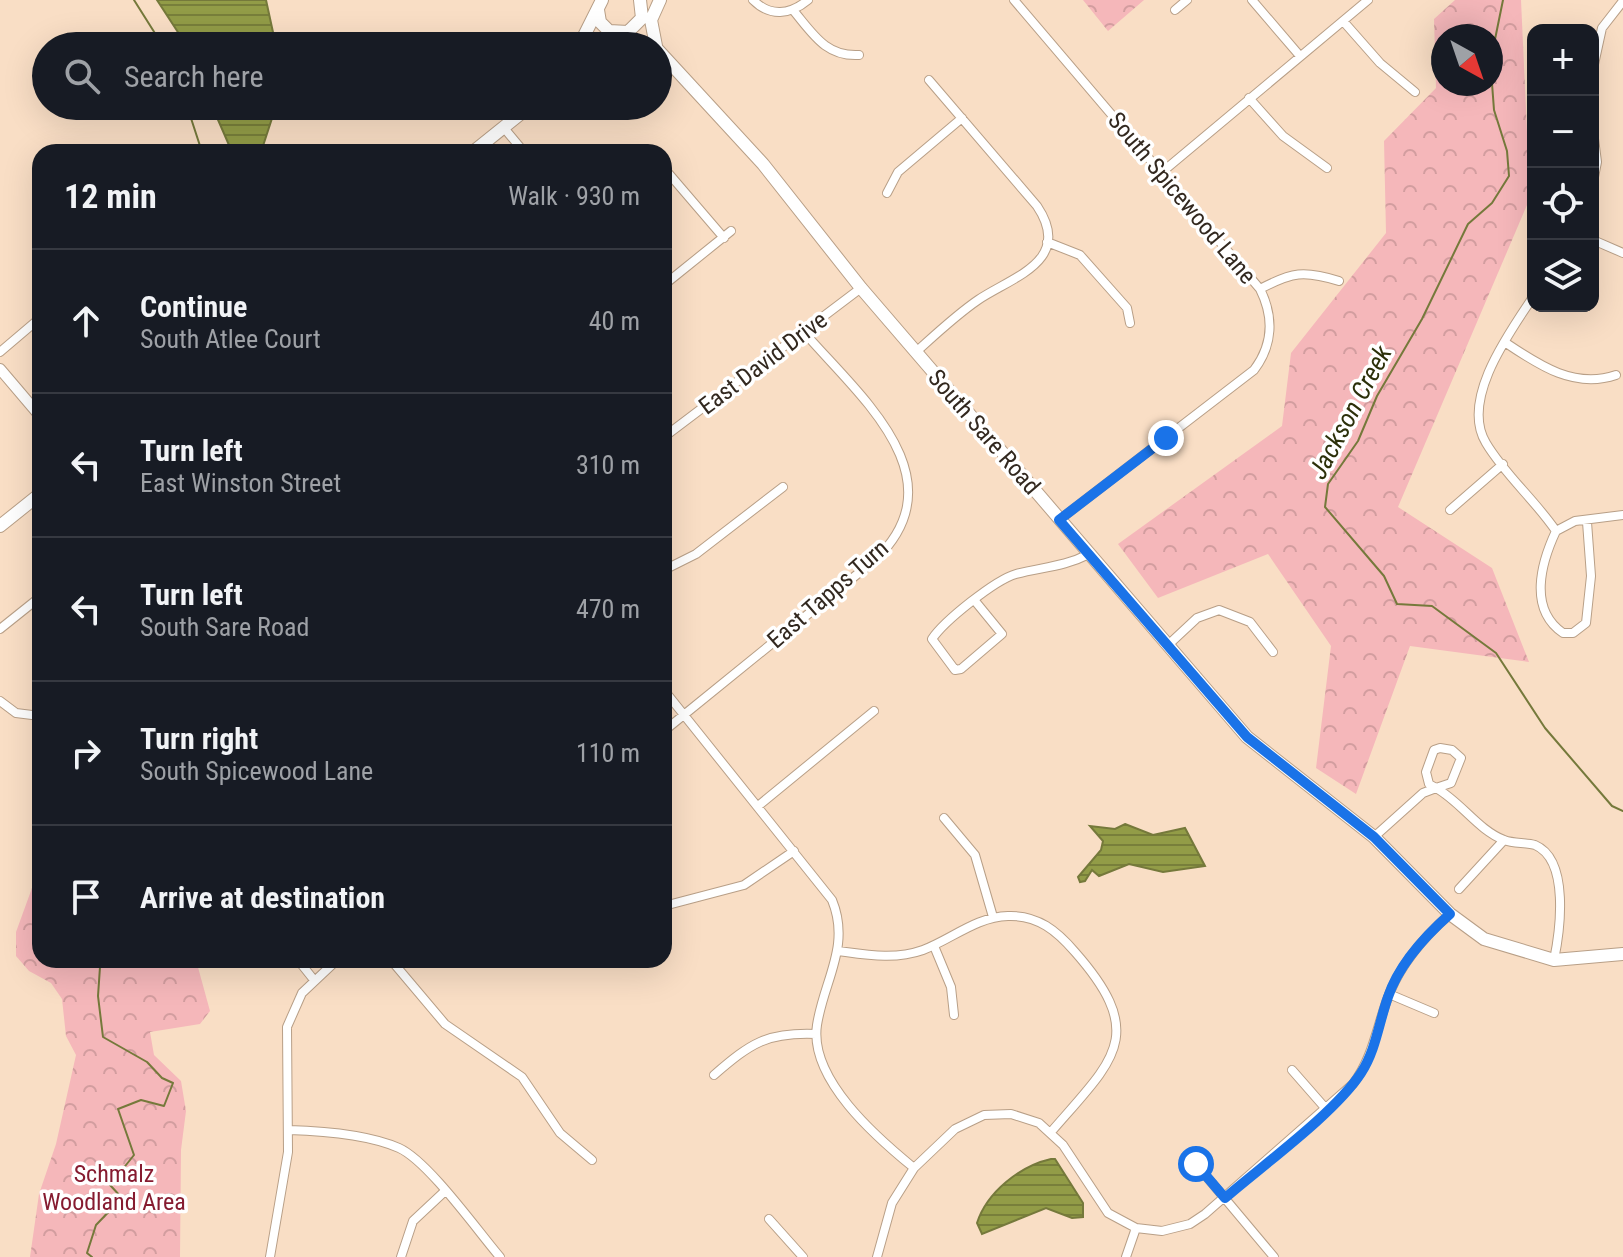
<!DOCTYPE html>
<meta charset="utf-8">
<style>
body{margin:0;font-family:"Roboto Condensed",sans-serif;background:#20242c;color:#f1f3f6}
.controls{position:absolute;right:24px;top:24px;display:grid;overflow:hidden;border-radius:16px;box-shadow:0 8px 32px #0002}
.controls button{width:72px;height:72px;display:grid;place-items:center;padding:0;border:0;border-bottom:2px solid #363941;background:#171b24;color:#f1f3f6;font:40px sans-serif}
.compass{position:absolute;left:1431px;top:24px;width:72px;height:72px;border-radius:50%;background:#171b24;box-shadow:0 8px 32px #0002;rotate:140deg}
.stop{position:absolute;width:24px;height:24px;margin:-18px;border:6px solid #1a73e8;border-radius:50%;background:#fff}
.stop.end{background:#1a73e8;border-color:#fff;box-shadow:0 2px 8px #0008}
.list{margin:0;padding:0;list-style:none}
h2{display:flex;justify-content:space-between;align-items:center;height:104px;margin:0;padding:0 32px;font-size:34px}
h2 small{font-size:26px;font-weight:400;color:#9ea1a6}
.list li{display:grid;grid-template-columns:52px 1fr auto;gap:24px;align-items:center;box-sizing:border-box;height:144px;padding:0 32px;border-top:2px solid #363941}
.list b{display:block;font-size:30px;white-space:nowrap}
.list p{margin:0;font-size:26px;white-space:nowrap;color:#9ea1a6}
.list em{font-size:26px;font-style:normal;color:#9ea1a6}
.icon{flex:none;width:44px;height:44px;fill:none;stroke:currentColor;stroke-width:2;stroke-linecap:round;stroke-linejoin:round}
.map{position:relative;flex:none;width:1623px;height:1257px;overflow:hidden}
.search{position:absolute;background:#171b24;box-shadow:0 8px 32px #0002;left:32px;top:32px;width:640px;height:88px;display:flex;align-items:center;gap:20px;box-sizing:border-box;padding:0 28px;border-radius:44px;color:#9ea1a6;font-size:30px}
.panel{position:absolute;background:#171b24;box-shadow:0 8px 32px #0002;left:32px;top:144px;width:640px;height:824px;border-radius:24px}
.map>svg:first-child{display:block}
.forest{fill:url(#forest-crowns);fill-rule:evenodd}
.water{fill:url(#water-rules);stroke:#75793b;stroke-width:2}
.lines{fill:none;stroke-linecap:round;stroke-linejoin:round}
.stream{stroke:#75793b;stroke-width:2}
.minor-casing{stroke:#b89f87;stroke-width:10}
.tertiary-casing{stroke:#b89f87;stroke-width:12}
.secondary-casing{stroke:#b89f87;stroke-width:14}
.minor{stroke:#fff;stroke-width:8}
.tertiary{stroke:#fff;stroke-width:10}
.secondary{stroke:#fff;stroke-width:12}
.route{stroke:#1a73e8;stroke-width:10}
.labels{text-anchor:middle;stroke-width:7;stroke-linejoin:round;paint-order:stroke}
.street-label{font-size:24px;fill:#32281f;stroke:#fff}
.park-label{font-size:24px;fill:#861b30;stroke:#fff}
.water-label{font-size:26px;font-style:italic;fill:#2c300a;stroke:#fff}
</style>
<div class="map">
<svg width="1623" height="1257" viewBox="0 0 1623 1257">
<defs>
<pattern id="forest-crowns" width="20" height="18" patternUnits="userSpaceOnUse" patternTransform="scale(2)"><rect width="20" height="18" fill="#f5b7ba"/><path d="M2 6a3 3 0 1 1 6 0M12 15a3 3 0 1 1 6 0" fill="none" stroke="#d29d9f"/></pattern>
<pattern id="water-rules" width="6" height="5" patternUnits="userSpaceOnUse" patternTransform="scale(2)"><rect width="6" height="5" fill="#929c47"/><path d="M0 2.5h6" fill="none" stroke="#787f3b"/></pattern>
</defs>
<rect width="100%" height="100%" fill="#f9dec5"/>
<path class="forest" d="M1083,0H1144L1108,31Z
M1455,0H1521L1530,198L1398,507L1492,568L1529,662L1410,646L1356,794L1316,768L1331,646L1268,554L1158,598L1118,544L1282,426L1291,353L1386,233L1384,141L1436,88L1434,19ZM1491,36V84H1443V36Z
M40,866V960H196L210,1011L200,1024L150,1032L154,1055L181,1081L186,1111L181,1150L180,1257H30L39,1194L56,1144L76,1055L66,1036L62,999L51,983L29,971L16,956V932Z"/>
<path class="water" d="M157,0H266L276,46H187Z
M212,106H276L261,152H232Z
M1125,824L1153,835L1185,828L1205,866L1163,872L1129,864L1099,876L1092,870L1085,881L1080,882L1078,877L1101,850L1103,841L1090,826L1115,829Z
M1051,1159H1055L1083,1203V1217L1072,1218L1046,1208L982,1234L977,1223C987,1192 1020,1166 1051,1159Z"/>
<g class="lines">
<path class="stream" d="M134,0L163,46
M1491,59L1503,0
M1491,70L1494,110L1507,151L1509,176L1492,203L1468,224L1422,319L1377,396L1358,441L1328,484L1325,507L1384,576L1397,604L1432,606L1496,653L1545,728L1612,806L1623,811
M187,106L202,152
M92,1257L87,1253L96,1225L122,1198L110,1185L134,1155L118,1109L141,1100L164,1106L173,1083L162,1078L147,1062L103,1037L98,996L100,967L107,960"/>
<defs>
<path id="minor" d="M753,0C770,17 790,15 808,0
M1014,0L1260,289C1274,317 1273,345 1254,370L1059,520
M1252,0L1300,56
M793,10C813,34 826,57 859,55
M1175,10L1187,0
M1343,21L1380,63L1415,92
M1593,69L1602,28L1623,1
M1249,98L1283,136L1327,168
M504,128L524,152
M1593,131L1597,162L1593,182
M664,168L724,238
M1161,173L1368,0
M887,193L898,172L962,118
M1593,240L1623,253
M1047,242L1080,255L1127,308L1130,323
M664,285L731,231
M1260,289C1292,272 1304,270 1339,281
M1533,297C1509,333 1460,400 1486,443C1505,475 1535,500 1556,531
M1506,343C1540,366 1575,389 1616,375
M0,352L40,318
M916,352C936,334 956,315 978,300C1012,277 1074,261 1037,206L929,80
M664,437L861,288
M1450,510L1503,464
M1587,522L1591,576L1586,623L1573,633H1563C1528,609 1541,563 1556,531L1575,521L1623,515
M664,570L696,554L783,487
M975,601L1002,634L961,669L955,670L932,639C944,621 995,580 1016,574C1042,567 1064,567 1089,554
M0,629L40,597
M1167,646L1197,618L1219,610L1250,622L1273,652
M664,690L832,900C851,946 824,980 817,1025C809,1079 876,1137 914,1168
M0,701L16,713L40,716
M664,731L876,559C961,477 857,394 803,331
M1440,748L1452,750L1461,758L1451,783L1436,788L1429,784L1426,772L1434,750Z
M758,806L874,711
M944,818L975,855L993,917
M1374,837L1423,793L1436,788C1461,802 1478,830 1504,840C1514,844 1525,842 1535,845C1570,860 1560,931 1554,960
M1459,889L1504,840
M664,906L744,885L794,851
M934,946L951,987L954,1015
M839,951C868,955 895,960 923,950C952,939 976,917 1008,916C1038,915 1057,931 1075,952C1149,1036 1113,1060 1051,1132
M298,960L314,980
M391,960L445,1024L522,1077L560,1133L592,1160
M1389,994L1434,1013
M1292,1070L1327,1110
M714,1075C751,1043 767,1032 816,1034
M289,1130C323,1131 367,1134 399,1148C428,1161 477,1230 500,1257
M1196,1164L1274,1257
M769,1219L803,1257
M270,1257L288,1152L287,1027L302,993L337,960
M401,1257L413,1221L444,1192
M877,1257L892,1203L914,1168L955,1129L984,1115L1011,1114L1039,1123L1063,1145L1108,1213L1136,1228L1162,1231L1190,1224L1205,1214L1353,1084C1374,1056 1377,1024 1390,992C1403,961 1425,936 1450,914
M1126,1257L1136,1228"/>
<path id="tertiary" d="M0,369L40,416"/>
<path id="secondary" d="M598,10L600,22L609,31L628,32L642,18L640,0
M619,34L635,46
M579,46L602,0
M586,46L614,33
M656,46L651,20L660,0
M658,50L763,164L861,288L1247,737L1374,837L1450,914L1484,939L1554,960L1623,954
M473,152L530,106
M0,526L40,494"/>
</defs>
<use href="#minor" class="minor-casing"/>
<use href="#tertiary" class="tertiary-casing"/>
<use href="#secondary" class="secondary-casing"/>
<use href="#minor" class="minor"/>
<use href="#tertiary" class="tertiary"/>
<use href="#secondary" class="secondary"/>
</g>
<g class="lines">
<path class="route" d="M1166,438L1059,520L1247,737L1374,837L1450,914C1424,937 1399,964 1388,997C1379,1022 1376,1050 1361,1073C1335,1113 1263,1165 1225,1198L1196,1164"/>
</g>
<g class="labels">
<g class="street-label">
<text transform="translate(1182 198) rotate(50)" y="8">South Spicewood Lane</text>
<text transform="translate(763 363) rotate(-37)" y="8">East David Drive</text>
<text transform="translate(984 432) rotate(49)" y="8">South Sare Road</text>
<text transform="translate(828 594) rotate(-41)" y="8">East Tapps Turn</text>
</g>
<g class="park-label">
<text x="114" y="1182">Schmalz<tspan x="114" dy="28">Woodland Area</tspan></text>
</g>
<g class="water-label">
<text transform="translate(1350 412) rotate(-62)" y="9">Jackson Creek</text>
</g>
</g>
</svg>
<div class="controls">
<button>+</button>
<button>−</button>
<button><svg class="icon" aria-label="locate" viewBox="0 0 24 24"><circle cx="12" cy="12" r="6"/><path d="M12 2v4M12 18v4M2 12h4M18 12h4"/></svg></button>
<button><svg class="icon" aria-label="layers" viewBox="0 0 24 24"><path d="M12 4l9 5-9 5-9-5zM3 14l9 5 9-5"/></svg></button>
</div>
<svg class="compass" viewBox="-18 -18 36 36"><path d="M0-13l5 13h-10z" fill="#e53935"/><path d="M0 13l5-13h-10z" fill="#9ea1a6"/></svg>
<div class="stop" style="left:1196px;top:1164px"></div>
<div class="stop end" style="left:1166px;top:438px"></div>
<div class="search"><svg class="icon" aria-label="search" viewBox="0 0 24 24"><circle cx="10" cy="10" r="6"/><path d="M15 15l6 6"/></svg>Search here</div>
<section class="panel">
<h2>12 min<small>Walk · 930 m</small></h2>
<ul class="list">
<li><svg class="icon" aria-label="ahead" viewBox="0 0 24 24"><path d="M12 20V5M6 11l6-6 6 6"/></svg><div><b>Continue</b><p>South Atlee Court</p></div><em>40 m</em></li>
<li><svg class="icon" aria-label="left" viewBox="0 0 24 24"><path d="M17 20v-9H6M10 6l-5 5 5 5"/></svg><div><b>Turn left</b><p>East Winston Street</p></div><em>310 m</em></li>
<li><svg class="icon" aria-label="left" viewBox="0 0 24 24"><path d="M17 20v-9H6M10 6l-5 5 5 5"/></svg><div><b>Turn left</b><p>South Sare Road</p></div><em>470 m</em></li>
<li><svg class="icon" aria-label="right" viewBox="0 0 24 24"><path d="M7 20v-9h11M14 6l5 5-5 5"/></svg><div><b>Turn right</b><p>South Spicewood Lane</p></div><em>110 m</em></li>
<li><svg class="icon" aria-label="arrive" viewBox="0 0 24 24"><path d="M6 21V4h12l-3 4 3 4H6"/></svg><div><b>Arrive at destination</b></div></li>
</ul>
</section>
</div>
